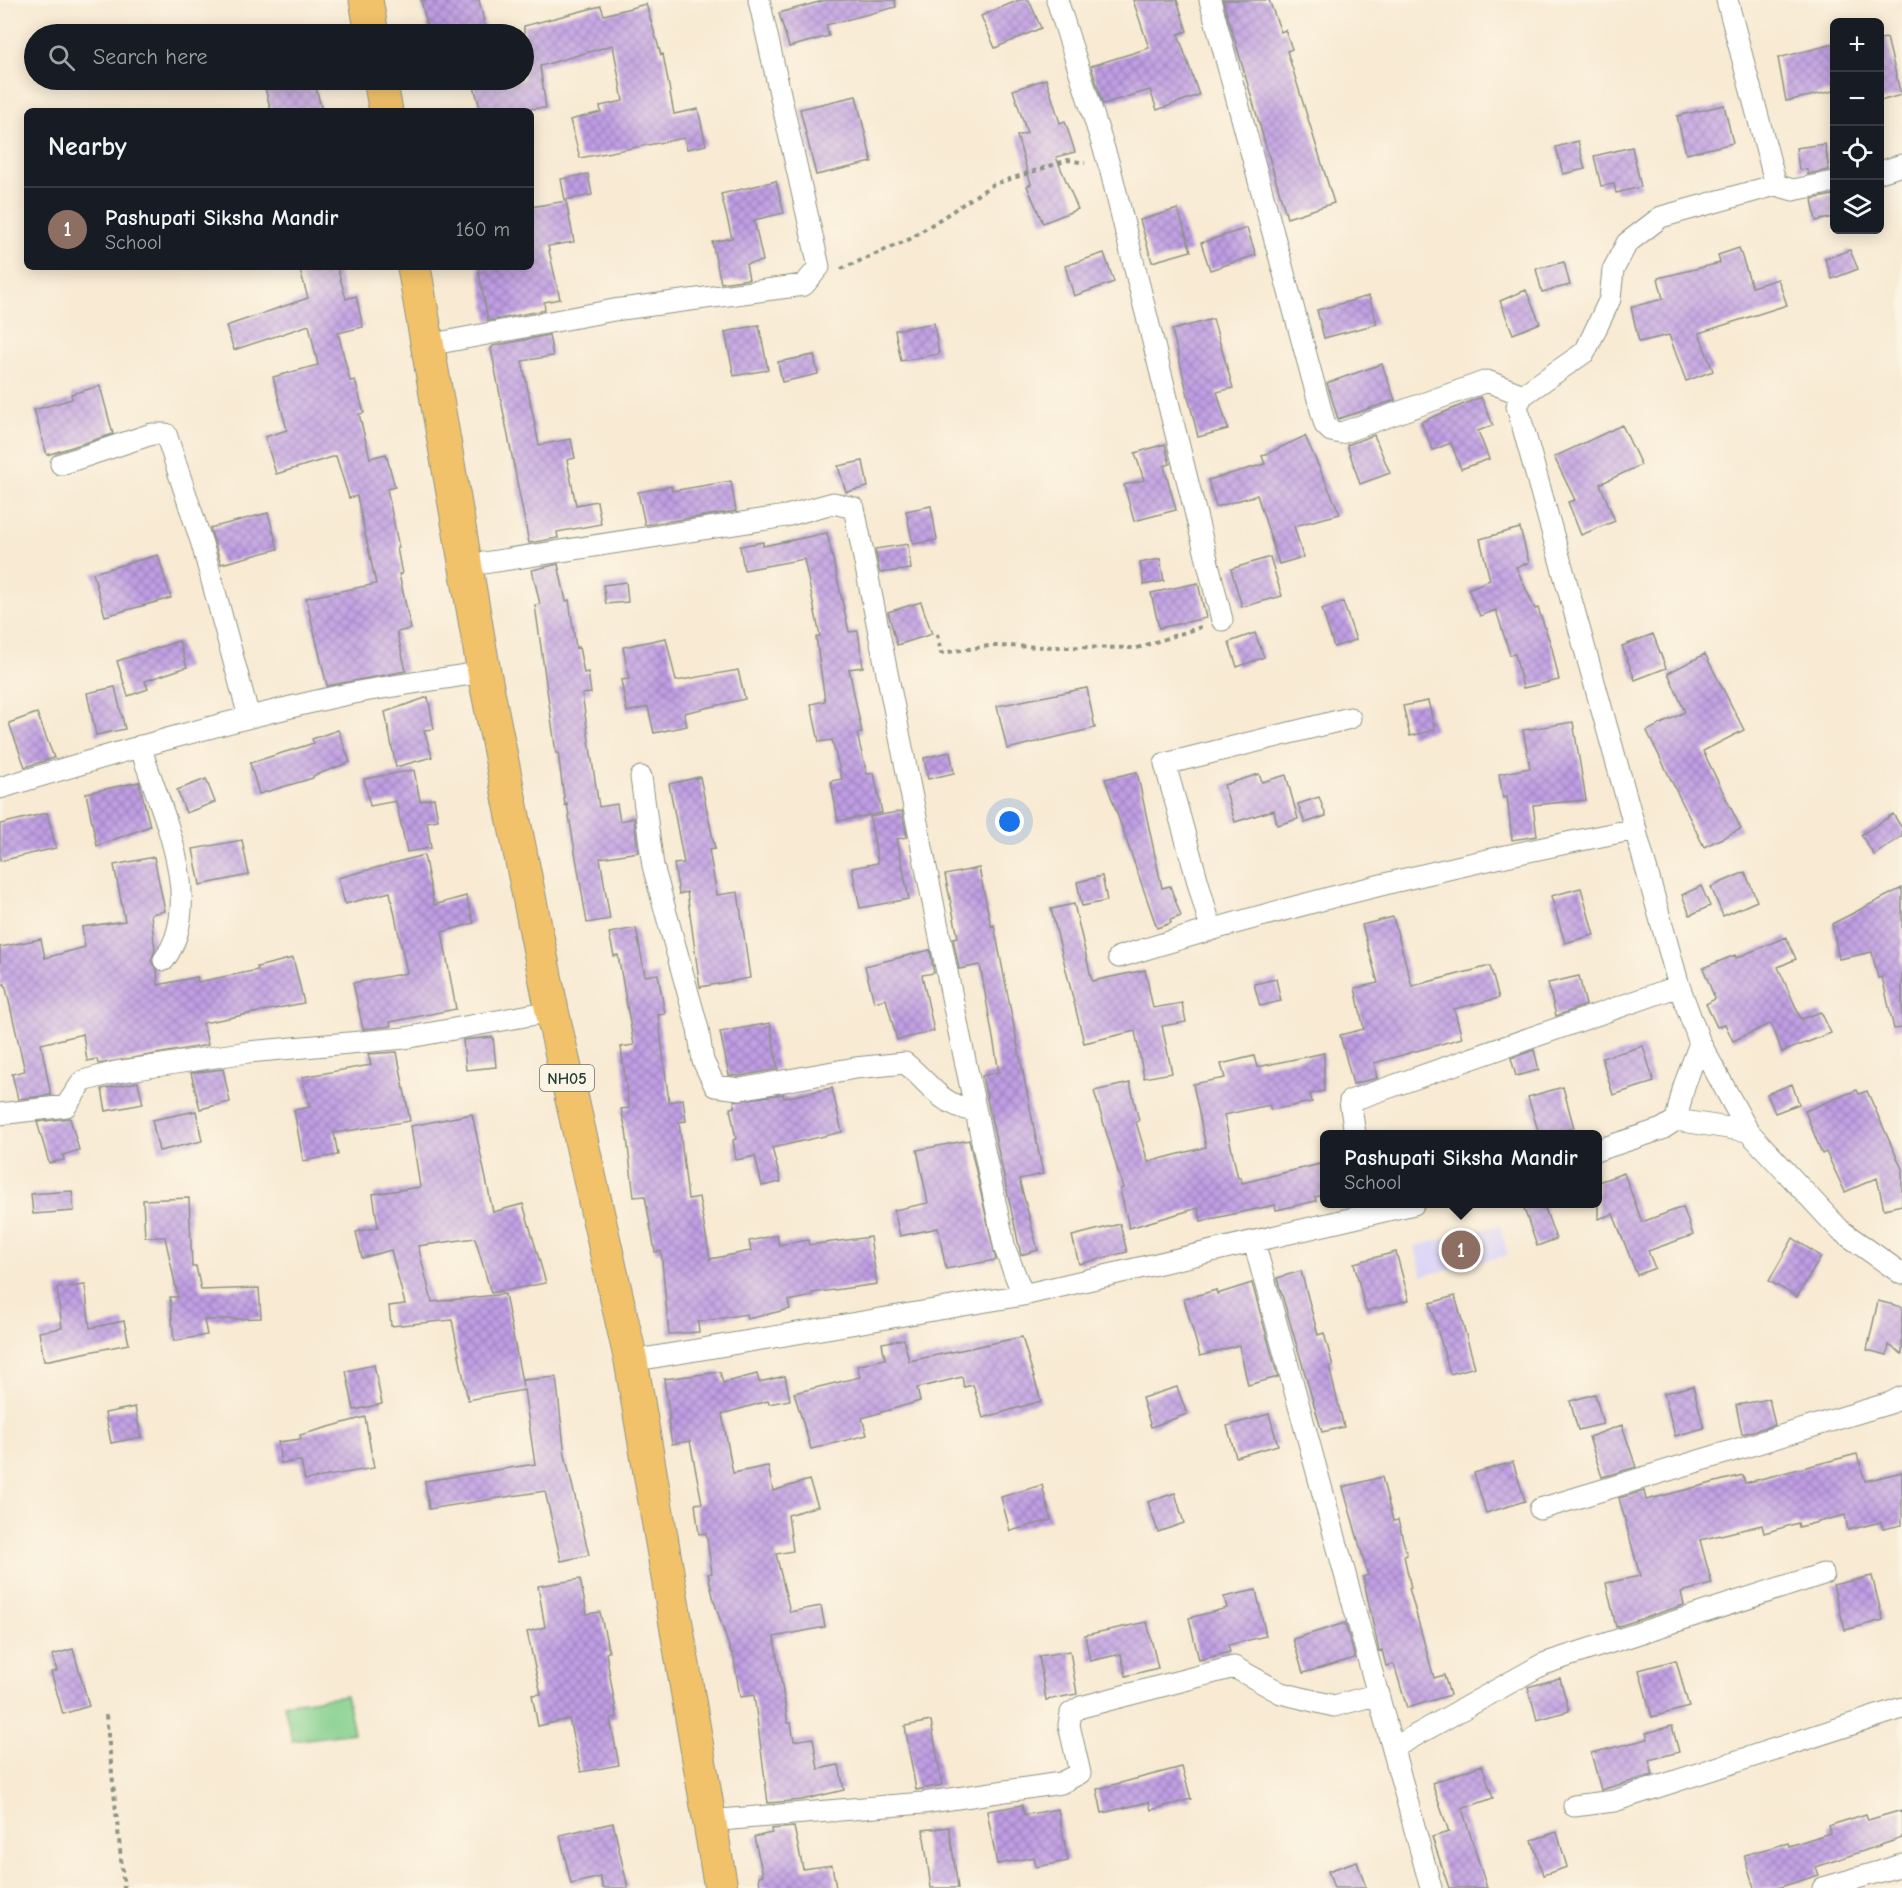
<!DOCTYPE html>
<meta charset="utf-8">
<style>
body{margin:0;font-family:"Comic Neue",sans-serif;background:#20242c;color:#f1f3f6}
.controls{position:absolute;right:18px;top:18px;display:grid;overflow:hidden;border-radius:9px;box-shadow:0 3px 15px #0003}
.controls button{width:54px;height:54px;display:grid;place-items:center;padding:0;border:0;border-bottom:2px solid #363941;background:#171b24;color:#f1f3f6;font:30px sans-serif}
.you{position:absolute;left:1010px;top:822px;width:21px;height:21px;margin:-15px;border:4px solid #fff;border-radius:50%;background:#1a73e8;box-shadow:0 0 0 9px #1a73e833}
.badge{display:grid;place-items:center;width:39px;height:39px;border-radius:50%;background:#c8321e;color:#fff;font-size:20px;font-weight:700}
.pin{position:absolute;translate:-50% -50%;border:3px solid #fff;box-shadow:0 2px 6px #0006}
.popup{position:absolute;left:1320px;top:1130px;width:282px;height:78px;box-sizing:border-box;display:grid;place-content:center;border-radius:9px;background:#171b24;filter:drop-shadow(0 2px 4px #0005);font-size:20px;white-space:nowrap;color:#9ea1a6}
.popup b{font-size:22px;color:#f1f3f6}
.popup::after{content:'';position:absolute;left:50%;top:100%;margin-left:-12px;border:12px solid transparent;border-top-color:#171b24}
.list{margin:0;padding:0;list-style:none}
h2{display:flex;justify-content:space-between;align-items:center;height:78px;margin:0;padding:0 24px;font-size:26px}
h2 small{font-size:20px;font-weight:400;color:#9ea1a6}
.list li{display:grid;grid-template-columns:39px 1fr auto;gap:18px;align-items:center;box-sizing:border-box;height:84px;padding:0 24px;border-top:2px solid #363941}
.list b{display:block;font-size:22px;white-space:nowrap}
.list p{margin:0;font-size:20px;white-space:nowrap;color:#9ea1a6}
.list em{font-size:20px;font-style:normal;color:#9ea1a6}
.icon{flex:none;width:33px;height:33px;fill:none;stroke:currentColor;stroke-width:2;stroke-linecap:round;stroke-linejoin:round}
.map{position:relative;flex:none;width:1902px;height:1888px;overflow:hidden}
.search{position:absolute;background:#171b24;box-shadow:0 3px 15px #0003;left:24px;top:24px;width:510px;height:66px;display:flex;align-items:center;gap:15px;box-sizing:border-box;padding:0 21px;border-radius:33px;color:#9ea1a6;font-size:22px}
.panel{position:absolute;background:#171b24;box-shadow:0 3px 15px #0003;left:24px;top:108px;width:510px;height:162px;border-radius:9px}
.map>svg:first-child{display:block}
.built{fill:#dcd6f6}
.green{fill:#84d08e;stroke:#528661;stroke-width:1.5}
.building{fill:url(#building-cross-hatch)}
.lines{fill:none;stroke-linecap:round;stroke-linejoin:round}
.street-casing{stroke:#8c9484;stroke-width:23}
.primary-casing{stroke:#8c9484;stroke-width:35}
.path{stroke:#8c9484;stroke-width:4;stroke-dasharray:4.5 4.5;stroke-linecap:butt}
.street{stroke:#fff;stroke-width:21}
.primary{stroke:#f2c26a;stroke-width:33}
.labels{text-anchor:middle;stroke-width:4.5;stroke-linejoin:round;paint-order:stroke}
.shield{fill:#fcf5e5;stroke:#617469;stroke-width:1.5}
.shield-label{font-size:16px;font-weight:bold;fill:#1f3d34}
</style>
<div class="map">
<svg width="1902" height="1888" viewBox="0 0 1902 1888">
<defs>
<pattern id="building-cross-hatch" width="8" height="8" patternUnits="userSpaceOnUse" patternTransform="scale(1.5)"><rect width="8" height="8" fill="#c09ee4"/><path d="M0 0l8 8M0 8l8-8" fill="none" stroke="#9b82ba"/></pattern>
</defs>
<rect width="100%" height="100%" fill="#fcf5e5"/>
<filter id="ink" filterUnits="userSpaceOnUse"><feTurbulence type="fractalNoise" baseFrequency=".0167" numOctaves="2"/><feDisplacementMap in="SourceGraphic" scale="12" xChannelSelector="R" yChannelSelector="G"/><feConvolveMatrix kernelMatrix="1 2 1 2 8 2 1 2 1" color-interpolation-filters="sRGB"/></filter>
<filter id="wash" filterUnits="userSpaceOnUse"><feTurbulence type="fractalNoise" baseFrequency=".008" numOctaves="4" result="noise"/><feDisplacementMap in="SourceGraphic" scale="24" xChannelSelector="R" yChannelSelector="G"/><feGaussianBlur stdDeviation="1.35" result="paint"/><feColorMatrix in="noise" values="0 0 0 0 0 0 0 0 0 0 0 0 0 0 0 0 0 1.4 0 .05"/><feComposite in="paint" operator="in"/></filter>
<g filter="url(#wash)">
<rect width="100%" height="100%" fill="#f8ead3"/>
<path class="built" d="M1500,1225L1508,1255L1422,1276L1415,1246Z"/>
<path class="green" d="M346,1695L354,1733L292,1741L284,1704Z"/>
<g id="blocks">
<path class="building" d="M421,0H479L487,34H429Z
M826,0H895L896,7L826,25L829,36L789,47L779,13Z
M1019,0H1029L1041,28L995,48L981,16Z
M1133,0H1177L1187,31L1178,34L1199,95L1157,110L1150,90L1103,104L1091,66L1149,48Z
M1223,0H1269L1281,32L1285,30L1292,49L1287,51L1334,203L1287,218Z
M646,4L661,55L663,54L674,114L698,109L706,145L687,149L684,138L580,158L570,120L601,112L600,106L623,101L613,45L540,66L546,108L481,111L472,80H524V26L601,6L604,15Z
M1887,38L1901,95L1880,101V39Z
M1834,44V91L1786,101L1778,58Z
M1046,79L1060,123L1065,121L1075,152L1056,157L1078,209L1043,223L1027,186L1031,184L1017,136L1027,133L1013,90Z
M263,80H314L322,111H271Z
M856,96L872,162L816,175L800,109Z
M1724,105L1733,143L1686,154L1677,116Z
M1578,141L1585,169L1563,174L1556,147Z
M1825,144L1829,170L1808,174L1807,169L1799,170L1796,148Z
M1632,147L1641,187L1616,193L1614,184L1601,186L1594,156Z
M588,174L592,195L565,200L561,179Z
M776,181L784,213L754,220L763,261L746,264L749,279L721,283L712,242L732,238L721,194Z
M1833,195L1834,217L1816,221L1812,199Z
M566,201L574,242L548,246L560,299L544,302L545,310L488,321L478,267H531V207Z
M1178,209L1191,251L1152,262L1140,220Z
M1247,228L1256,255L1210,270L1201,243Z
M1739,248L1752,287L1778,279L1787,305L1699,333L1713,371L1686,381L1669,335L1639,342L1631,307L1663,299L1658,278L1720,263L1718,255Z
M1850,250L1858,269L1832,279L1825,259Z
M1104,253L1114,282L1074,296L1065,266Z
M1564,262L1570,285L1542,292L1536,269Z
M299,267H337L346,299L356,296L363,327L338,333L350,381L355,380L364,413L359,414L370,458L386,454L395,487L387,489L399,548H397L402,574H399L411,629L397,632L406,671L327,686L306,598L376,584L357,496L349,498L336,456L276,474L265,437L287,430L273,377L318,365L309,325L234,350L226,326L308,298Z
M1526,290L1540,323L1513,334L1500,301Z
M1369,296L1377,324L1324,338L1317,310Z
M1213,319L1233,388L1217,392L1228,429L1198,437L1172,330Z
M934,323L939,354L901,361L895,330Z
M759,325L768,370L734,376L725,332Z
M549,335L553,356L522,361L539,445L571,439L575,458L567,460L576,505L597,501L601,524L557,532L558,538L529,543L491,349L493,346Z
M814,355L818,374L782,382L778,362Z
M1382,364L1395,400L1338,419L1327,383Z
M100,386L113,434L47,455L34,410L72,399L71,394Z
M1481,397L1493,425L1478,431L1489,459L1461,469L1451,443L1433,450L1421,422Z
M1622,425L1641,465L1600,484L1615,521L1581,535L1568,502L1575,500L1554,457Z
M1374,435L1390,473L1360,484L1347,445Z
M1305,436L1340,514L1294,526L1303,557L1279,564L1257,495L1216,507L1208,480L1265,464L1262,456Z
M1165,444L1170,464L1164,466L1176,510L1134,521L1124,485L1144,480L1135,453Z
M863,461L868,487L846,492L838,466Z
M731,481L736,511L645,525L638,492L671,486L672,491Z
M931,506L937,540L913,544L906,511Z
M268,513L278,549L221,564L210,528Z
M1520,528L1529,563L1516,567L1535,609L1538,608L1552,648L1559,680L1523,688L1515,654L1510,655L1496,610L1480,616L1468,589L1490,580L1480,539Z
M827,533L849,632L858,631L863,667L849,669L862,733L857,734L867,774L874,773L882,813L838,821L831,781L842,779L832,740L819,742L811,704L825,701L816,637L820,636L804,559L744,570L740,546L763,542V546Z
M908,544L911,569L880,573L875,549Z
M158,555L171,598L105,616L93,573Z
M1270,557L1282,596L1242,607L1231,569Z
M1160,559L1164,581L1144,585L1140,563Z
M558,564L566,601L569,600L576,648L579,647L584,673L588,672L591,693L582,694L599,807L617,804L620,821L634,818L638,852L600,858L610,919L587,923L567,804L565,805L558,753H556L535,605L540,604L532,570Z
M626,582L628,602L606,604L603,585Z
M1198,583L1206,618L1159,628L1151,593Z
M921,602L932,634L897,645L888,612Z
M1343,602L1356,640L1334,647L1322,609Z
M1255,633L1264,657L1237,667L1229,642Z
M1653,634L1666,668L1635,680L1622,646Z
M666,638L676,681L738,670L745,699L684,713L687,726L654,733L648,707L627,712L621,680L629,679L623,647Z
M179,641L187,667L145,681L148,689L128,696L117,661Z
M1705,654L1744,730L1703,751L1741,829L1704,847L1647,731L1685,712L1668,673Z
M115,687L125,729L96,735L87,693Z
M1087,688L1095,728L1007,749L997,706Z
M428,697L434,729L424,730L432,757L396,767L385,712Z
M1428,701L1435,730L1410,736L1403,706Z
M37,713L54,758L25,767L9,723Z
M1573,722L1586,800L1533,805L1537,836L1512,840L1507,797L1503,798L1499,774L1530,768L1523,730Z
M338,730L350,762L313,776V778L259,794L250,763L314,743L312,739Z
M950,752L954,773L928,779L924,758Z
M414,770L420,801L434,798L438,820L427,822L431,848L407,852L396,801L370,806L364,779Z
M1137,772L1162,888L1170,886L1181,916L1170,920L1171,923L1157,928L1105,779Z
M1259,774L1262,782L1286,775L1298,819L1277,825L1274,810L1235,822L1224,785Z
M700,777L715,849L709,850L717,895L738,892L750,978L700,987L687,892L679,894L674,864L684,863L669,784Z
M206,779L215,802L186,813L177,790Z
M139,782L150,826L97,846L86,793Z
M1319,797L1326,816L1305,823L1298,804Z
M902,811L907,837L897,839L909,899L860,908L852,868L878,863L870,817Z
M47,813L56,848L0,861V824Z
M1893,814L1902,828V836L1874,855L1861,835Z
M242,840L249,875L200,885L193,849Z
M424,855L434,905L466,896L474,923L442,932L456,1009L390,1022L391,1026L363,1029L353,983L407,973L390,892L345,904L338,878Z
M154,857L165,911L151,914L155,950L151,961L157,970L158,985L197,977L198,982L258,970L257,967L293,958L304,1003L203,1023L208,1045L98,1064L97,1059L87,1061L83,1034L41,1044L51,1095L18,1099L12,1074L25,1071L5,984L0,985V947L41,939L45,958L85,947L82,927L125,921L114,865Z
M979,868L991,926L994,925L1043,1174L1019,1179L1038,1250L1021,1255L982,1076L999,1072L980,965L959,969L953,938L958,937L945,875Z
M1745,872L1757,901L1723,916L1711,887Z
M1102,876L1107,901L1082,906L1077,882Z
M1701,886L1710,906L1690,915L1682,895Z
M1581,888L1594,935L1565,943L1551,896Z
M1902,888V1028L1894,1029L1882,977L1878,978L1872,952L1839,959L1832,924Z
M1074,904L1092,981L1145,970L1153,1008L1182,1003L1186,1022L1162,1026L1172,1073L1144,1078L1135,1031L1084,1043L1051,909Z
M1393,917L1412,986L1490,966L1499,998L1454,1009L1462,1038L1374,1063L1377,1078L1353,1084L1340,1035L1364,1029L1355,988L1378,983L1362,925Z
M636,928L645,976L658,974L665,1014L658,1015L669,1102L683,1099L686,1121L679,1122L688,1199L699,1197L710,1259L751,1251L749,1241L777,1235L779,1245L808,1240L809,1245L870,1237L877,1284L812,1293L813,1296L788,1301L790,1309L747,1319L746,1314L698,1322L699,1332L669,1334L661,1251L655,1252L645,1196L634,1197L626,1130L621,1109L629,1108L621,1047L634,1045L618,955L614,956L609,933Z
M1786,937L1796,959L1778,967L1801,1019L1821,1012L1831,1033L1782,1052L1772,1025L1769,1024L1733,1041L1725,1024L1717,1027L1706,1004L1715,999L1703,968L1735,955L1736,958Z
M930,950L934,973L922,975L934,1031L897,1040L886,999L874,1002L865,966Z
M1579,976L1586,1005L1556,1016L1548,983Z
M1276,979L1281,1001L1260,1006L1254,984Z
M770,1023L778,1069L740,1076L729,1075L720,1032Z
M493,1037L496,1067L466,1070L463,1040Z
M1643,1046L1654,1082L1613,1095L1602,1058Z
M1534,1050L1539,1070L1516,1076L1511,1058Z
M397,1052L410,1121L334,1133L338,1155L303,1161L294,1110L310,1107L302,1077L371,1065L368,1054Z
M1324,1053V1091L1310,1094L1312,1102L1271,1110L1269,1105L1224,1115L1238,1178H1241L1242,1183L1324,1163V1195L1315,1197L1316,1201L1276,1210L1275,1205L1201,1221L1198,1208L1129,1228L1120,1189L1123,1188L1094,1091L1130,1083L1139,1121L1136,1122L1148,1162L1206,1147L1193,1084L1225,1078L1221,1064L1254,1056L1257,1067Z
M223,1069L230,1102L200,1109L191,1073Z
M138,1082L143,1104L106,1111L102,1089Z
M1792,1084L1799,1104L1775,1113L1767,1094Z
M1563,1087L1574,1128L1539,1134L1528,1097Z
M832,1088L842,1132L772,1148L781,1182L762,1186L755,1156L736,1160L733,1140L736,1139L730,1108L735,1107L734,1101L783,1094L784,1098Z
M1857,1090L1859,1094L1867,1091L1902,1169V1205L1884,1209L1877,1178L1845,1192L1826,1152L1822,1154L1805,1111Z
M196,1111L202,1141L159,1151L152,1120Z
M472,1114L493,1212L523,1204L546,1283L491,1293L475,1238L418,1246L432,1302L505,1294L523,1387L522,1380L556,1377L565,1455L589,1555L561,1561L545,1491L429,1509L425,1481L535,1464L524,1390L468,1400L452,1320L391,1326L389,1306L405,1304L391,1250L362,1258L356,1232L378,1227L373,1194L420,1187L411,1126Z
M70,1118L79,1150L63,1155L64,1160L49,1163L37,1122Z
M969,1140L996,1260L946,1269L938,1228L900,1236L894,1210L928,1203L917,1150Z
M1624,1173L1642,1222L1683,1207L1693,1235L1648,1251L1655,1268L1637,1275L1613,1214L1598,1219V1182Z
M72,1191L74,1211L33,1214L31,1194Z
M189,1198L192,1267L196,1266L201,1290L259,1288L261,1318L204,1320L207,1335L174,1341L170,1297H178L165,1237H145L143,1200Z
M1522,1203H1543L1556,1239L1537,1246Z
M1120,1224L1127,1252L1079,1264L1072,1236Z
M1793,1238L1821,1257L1797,1297L1769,1281Z
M1396,1252L1409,1300L1366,1311L1354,1263Z
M1301,1271L1318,1335L1324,1333L1333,1366L1329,1367L1344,1427L1322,1432L1277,1278Z
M1252,1283L1278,1377L1248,1385L1239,1345L1200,1356L1184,1299L1216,1290L1217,1294Z
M85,1285L90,1328L124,1321L129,1344L44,1361L39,1332L62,1328L57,1288Z
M1455,1296L1475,1367L1450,1374L1430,1303Z
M1878,1301L1902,1307V1354L1889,1345L1887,1355L1867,1350Z
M1022,1337L1041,1401L983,1418L973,1385L964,1387L962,1377L917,1388L920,1401L862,1418L867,1435L811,1449L794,1393L860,1377L857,1366L885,1359L882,1343L904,1339L909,1361Z
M374,1365L382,1404L354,1410L346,1371Z
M720,1372L723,1383L757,1374L759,1382L785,1376L790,1400L769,1404L768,1401L722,1414L733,1473L768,1466L773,1491L809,1480L818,1506L788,1515L793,1551L776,1554L790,1612L821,1606L825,1627L774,1637L788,1723H791L794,1741L813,1738L818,1769L839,1765L844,1790L802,1800L768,1803L754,1695L740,1697L733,1653H731L714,1601L708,1574L712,1573L706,1533L699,1534L695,1504L702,1503L690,1441L672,1444L668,1420L670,1419L664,1379Z
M1693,1386L1704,1428L1675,1436L1664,1393Z
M1177,1387L1187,1414L1151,1427L1142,1398Z
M1595,1394L1603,1424L1578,1430L1570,1401Z
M1769,1399L1775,1425L1742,1434L1736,1405Z
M135,1407L141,1437L111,1443L105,1413Z
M1269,1414L1278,1445L1236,1457L1227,1426Z
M365,1417L374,1468L305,1480L301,1461L281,1463L278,1442L301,1439L300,1435Z
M1622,1425L1636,1467L1602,1477L1589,1437Z
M1857,1454L1865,1481L1902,1472V1525L1883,1529L1881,1522L1848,1530L1845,1515L1799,1527L1798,1523L1764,1533L1762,1525L1700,1540L1712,1584L1681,1592L1684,1605L1616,1627L1606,1583L1640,1576L1619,1498L1644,1491L1646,1500L1743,1475L1745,1483Z
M1513,1462L1525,1501L1486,1513L1474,1473Z
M1382,1477L1393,1521L1398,1520L1407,1555L1404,1556L1411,1588H1409L1434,1678L1444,1675L1450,1695L1407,1708L1394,1664L1386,1666L1382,1650L1379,1651L1363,1577L1368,1575L1343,1487Z
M1042,1485L1051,1520L1010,1531L1001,1497Z
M1175,1493L1184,1523L1158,1532L1148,1502Z
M1872,1576L1883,1620L1845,1630L1833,1585Z
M580,1579L587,1614L600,1612L609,1652L606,1653L617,1717L610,1719L619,1765L581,1772L569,1719L538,1726L532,1695L541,1694L527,1632L545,1627L538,1586Z
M1256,1590L1266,1636L1228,1645L1230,1652L1199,1660L1189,1618L1227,1608L1224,1597Z
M1147,1622L1158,1668L1126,1676L1121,1654L1090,1661L1085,1635Z
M1345,1623L1355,1658L1303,1673L1293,1639Z
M73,1649L89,1706L63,1714L51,1672L57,1671L52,1655Z
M1070,1651L1077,1694L1046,1700L1039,1656Z
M1676,1660L1689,1707L1652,1717L1639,1670Z
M1560,1678L1569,1711L1537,1720L1528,1687Z
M931,1721L942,1785L916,1790L905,1726Z
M1672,1726L1679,1752L1649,1760L1653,1775L1601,1790L1591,1753L1648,1739L1646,1733Z
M1482,1765L1493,1798L1462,1809L1487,1888H1449L1432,1837L1449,1832L1432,1783Z
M1182,1767L1191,1799L1151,1810L1149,1802L1102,1813L1097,1789Z
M1022,1805L1024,1815L1058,1809L1068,1861L1036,1867L1034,1857L997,1864L987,1811Z
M1902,1810V1838L1816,1867L1819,1875L1777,1888H1754L1744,1855L1788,1843L1789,1846L1830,1833L1828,1826L1866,1814L1868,1820Z
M613,1823L628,1888H603L600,1877L571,1884L560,1835Z
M794,1827L803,1869L832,1865L836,1888H760L759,1876L763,1875L754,1837L772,1833L771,1829Z
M949,1827L958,1888H931L923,1830Z
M1557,1832L1567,1867L1543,1875L1532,1840Z
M1357,1861L1366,1888H1334L1328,1871Z"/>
</g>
</g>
<g filter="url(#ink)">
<use href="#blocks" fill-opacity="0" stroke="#8c9484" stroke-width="1.5"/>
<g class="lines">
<defs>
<path id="street" d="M1057,0L1110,168L1222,620
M1210,0L1325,425L1331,431L1341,433L1487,381L1523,395
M1727,0L1776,185L1793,190L1834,182
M1880,172L1902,165
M428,345L614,310L804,285L819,267L759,0
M61,464L152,434H166L202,544L249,717
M464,566L786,516L833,503L854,508L959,1032L1005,1249L1023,1295
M140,746C159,807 207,901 164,960
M641,777L653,866L698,1029L703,1061L715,1086L740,1089L855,1068L905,1063C934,1087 936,1102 976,1112
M0,788C112,754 225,721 339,696C387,686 436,680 484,672
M1211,929L1165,764L1350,718
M1119,957C1289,905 1462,863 1636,829
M1700,1043L1748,1131L1840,1230L1902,1274
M0,1114L66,1106L83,1081L116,1072L248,1052L405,1038L552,1011
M1676,1120L1748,1131
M1355,1134L1350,1101L1679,986
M1598,1150L1662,1129L1676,1120L1684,1086L1700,1043L1679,986L1517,406L1523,395L1585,352L1610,299L1613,270L1627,243L1661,217L1776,185
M1254,1242L1431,1888
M631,1361L1023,1295L1414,1204
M1540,1509L1890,1403L1902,1397
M1393,1748L1543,1664L1823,1574
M1574,1806L1614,1801L1902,1708
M709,1821L923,1803L1061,1783L1080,1773L1069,1725L1071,1713L1081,1707L1234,1667L1281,1693L1334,1706L1379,1694
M1823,1888L1902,1865"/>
<path id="primary" d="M366,0L372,34
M380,80L386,111
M414,267L484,672L552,1011L631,1361L721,1888"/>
</defs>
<use href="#street" class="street-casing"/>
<use href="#primary" class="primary-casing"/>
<path class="path" d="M841,269L910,239L992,185L1068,160L1085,163
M937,634L941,653L989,646L1137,648L1201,627
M106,1715L124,1888"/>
<use href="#street" class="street"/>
<use href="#primary" class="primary"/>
</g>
</g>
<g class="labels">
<rect class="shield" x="540" y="1065" width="54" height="26" rx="4.5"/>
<g class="shield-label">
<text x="567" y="1084">NH05</text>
</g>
</g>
</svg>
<div class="controls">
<button>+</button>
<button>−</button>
<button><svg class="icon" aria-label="locate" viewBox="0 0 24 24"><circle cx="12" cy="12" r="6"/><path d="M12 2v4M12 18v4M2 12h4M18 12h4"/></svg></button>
<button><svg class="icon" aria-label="layers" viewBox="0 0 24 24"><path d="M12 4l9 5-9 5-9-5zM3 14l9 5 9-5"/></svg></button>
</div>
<div class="you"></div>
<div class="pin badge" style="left:1461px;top:1250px;background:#8d6e63">1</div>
<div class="popup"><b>Pashupati Siksha Mandir</b>School</div>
<div class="search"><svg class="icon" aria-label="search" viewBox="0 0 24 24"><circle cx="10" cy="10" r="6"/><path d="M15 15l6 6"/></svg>Search here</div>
<section class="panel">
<h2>Nearby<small></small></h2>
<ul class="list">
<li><span class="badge" style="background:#8d6e63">1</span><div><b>Pashupati Siksha Mandir</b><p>School</p></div><em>160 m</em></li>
</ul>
</section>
</div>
